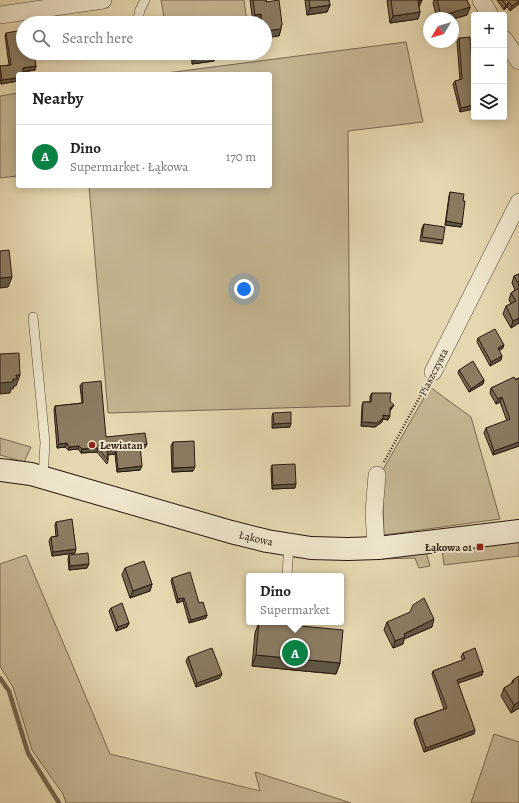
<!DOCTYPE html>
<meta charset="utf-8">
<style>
body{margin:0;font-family:Alegreya,serif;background:#f2f2f2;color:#222}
.controls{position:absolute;right:12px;top:12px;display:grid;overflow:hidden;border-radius:4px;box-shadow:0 2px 10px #0003}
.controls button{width:36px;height:36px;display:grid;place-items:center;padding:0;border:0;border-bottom:1px solid #e0e0e0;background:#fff;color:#222;font:20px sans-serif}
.compass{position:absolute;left:423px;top:12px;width:36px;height:36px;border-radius:50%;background:#fff;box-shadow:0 2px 10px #0003;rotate:232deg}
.you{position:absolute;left:244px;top:289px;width:14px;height:14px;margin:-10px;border:3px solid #fff;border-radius:50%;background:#1a73e8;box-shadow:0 0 0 6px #1a73e833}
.badge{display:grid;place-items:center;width:26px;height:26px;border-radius:50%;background:#0b8043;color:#fff;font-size:13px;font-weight:700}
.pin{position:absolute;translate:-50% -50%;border:2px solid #fff;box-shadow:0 1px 4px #0006}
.popup{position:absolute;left:246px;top:573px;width:98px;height:52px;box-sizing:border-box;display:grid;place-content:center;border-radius:4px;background:#fff;filter:drop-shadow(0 1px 3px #0005);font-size:13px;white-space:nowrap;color:#767676}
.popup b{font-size:15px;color:#222}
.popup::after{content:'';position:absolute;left:50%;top:100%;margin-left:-8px;border:8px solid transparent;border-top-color:#fff}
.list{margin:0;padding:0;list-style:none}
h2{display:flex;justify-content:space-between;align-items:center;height:52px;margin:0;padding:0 16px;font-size:17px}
h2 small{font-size:13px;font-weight:400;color:#767676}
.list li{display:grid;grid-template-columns:26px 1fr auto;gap:12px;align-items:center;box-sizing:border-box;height:64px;padding:0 16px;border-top:1px solid #e0e0e0}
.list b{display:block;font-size:15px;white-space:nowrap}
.list p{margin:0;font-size:13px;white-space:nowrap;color:#767676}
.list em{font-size:13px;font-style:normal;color:#767676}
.icon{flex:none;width:22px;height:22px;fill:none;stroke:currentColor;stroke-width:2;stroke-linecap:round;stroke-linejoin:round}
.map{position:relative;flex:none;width:519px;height:803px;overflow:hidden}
.search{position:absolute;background:#fff;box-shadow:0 2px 10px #0003;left:16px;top:16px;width:256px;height:44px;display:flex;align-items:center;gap:10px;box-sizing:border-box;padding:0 14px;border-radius:22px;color:#767676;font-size:15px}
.panel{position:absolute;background:#fff;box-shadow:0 2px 10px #0003;left:16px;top:72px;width:256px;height:116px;border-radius:4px}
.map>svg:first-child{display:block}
.green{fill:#c5b794;stroke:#786851}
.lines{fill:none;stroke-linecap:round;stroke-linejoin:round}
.stream{stroke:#74644e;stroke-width:4.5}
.lane-casing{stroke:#594836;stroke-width:10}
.street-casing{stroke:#594836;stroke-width:18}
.secondary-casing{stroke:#2a180e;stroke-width:24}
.path{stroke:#2a180e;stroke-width:2.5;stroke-dasharray:1 2;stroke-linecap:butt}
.lane{stroke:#eee6cc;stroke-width:9}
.street{stroke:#eee6cc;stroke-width:17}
.secondary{stroke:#eee6cc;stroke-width:22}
.wall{fill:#786b54;stroke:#2a180e}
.shaded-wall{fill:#615745;stroke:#2a180e}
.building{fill:#8b7c62;stroke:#2a180e}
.poi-dot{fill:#8f2418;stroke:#eee6cc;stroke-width:1.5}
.labels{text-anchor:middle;stroke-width:4;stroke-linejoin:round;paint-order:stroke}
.street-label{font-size:11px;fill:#2a180e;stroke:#eee6cc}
.poi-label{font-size:11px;font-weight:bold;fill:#2a180e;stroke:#eee6cc;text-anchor:start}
</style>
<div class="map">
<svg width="519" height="803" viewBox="0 0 519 803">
<rect width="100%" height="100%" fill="#e5d8b0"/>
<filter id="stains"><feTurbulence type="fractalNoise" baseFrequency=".005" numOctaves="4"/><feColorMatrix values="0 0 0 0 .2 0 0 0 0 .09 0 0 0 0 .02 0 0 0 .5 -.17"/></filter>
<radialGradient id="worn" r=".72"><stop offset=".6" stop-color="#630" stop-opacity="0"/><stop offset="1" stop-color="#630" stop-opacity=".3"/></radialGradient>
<path class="green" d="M161,0H244L247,22L165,23Z
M406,42L423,122L348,131L350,406L108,413L89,186H270V74H159Z
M18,93V176L0,178V96Z
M430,387L471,417L500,519L384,535L383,504L380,475Z
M0,438L31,447L24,462L0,455Z
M519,541V556L444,565L442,549L462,546L463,549Z
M426,552L430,566L419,568L415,558L382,559Z
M26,555L110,754L260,791L255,772L351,803H66L63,794L32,750L13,687L0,666V564Z
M494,734L519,742V803H471Z"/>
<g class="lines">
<path class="stream" d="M0,678L9,691L28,753L59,803"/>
<defs>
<path id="lane" d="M137,23L140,10L145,0
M33,317L45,443L43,477
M287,576L289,544"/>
<path id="street" d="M481,0L490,15
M0,15L103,0
M504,39L519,61
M433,372L519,202
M376,548L374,512L377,475"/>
<path id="secondary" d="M0,470L31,474L231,532L267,541L311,548L348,549L378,548L519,531"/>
</defs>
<use href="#lane" class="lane-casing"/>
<use href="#street" class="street-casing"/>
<use href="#secondary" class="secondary-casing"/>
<path class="path" d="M384,462L427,384"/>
<use href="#lane" class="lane"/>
<use href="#street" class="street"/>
<use href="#secondary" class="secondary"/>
</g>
<path class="wall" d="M250,0H266V2L281,27L279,36L265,23H258V21L253,22Z
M305,0H329L330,5L327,12L307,15Z
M387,0H422L419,7L420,12L418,19L390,23Z
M434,0H467L470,7L467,15L453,19V18H437L433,3Z
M497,0H519L510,11L507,7L504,10Z
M6,33L36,66L35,70L23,72L18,74V81L1,84L0,77V66L9,65L5,36Z
M459,38L473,80L460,112L453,84L455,81L460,80L457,42Z
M191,53H214L215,57L214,61L192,64Z
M450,192L463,201L462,224L461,227L445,225L449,196Z
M424,224L443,240L442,244L420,241L422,228Z
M519,274V323L511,328L503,314L506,306L511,304L509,300L511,293L515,290L512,283L514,276Z
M478,338L503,348L499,351L501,360L490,366L477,342Z
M459,370L484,380L483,384L469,392L458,373Z
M519,378V446L493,455L484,433L486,428L507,421L500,402L496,404L490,393L491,388Z
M82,383L106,437L145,448H140V470L117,472L115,454L108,455V460L107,464L97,452L81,453L78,449L68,450L65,447L57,448L54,409L55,406L82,403L80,386Z
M372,393L390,401L394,405L390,411L388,420L383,419L382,422L375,427L361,426L362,406L363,402H370V396Z
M273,413L290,427L272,428V416Z
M173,442L193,471L172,472L171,446Z
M272,465L295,488L272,489L271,469Z
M56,522L75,553L52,556L49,541L51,537H56L55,525Z
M69,555L87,568L69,570L68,559Z
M125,568L152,584L150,591L130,598L122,575Z
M172,578L199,603L207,615L206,618L189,623L183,601L177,603L171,581Z
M111,608L129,623L127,627L116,631L109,611Z
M259,622L340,663L336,674L252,666L255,633Z
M387,622L432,627L404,639L403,644L393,648L384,630Z
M463,653L483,671L482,675L458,683L474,734L424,752L414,723L415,719L444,709L432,674L433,671L463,660L461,657Z
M188,657L220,678L196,687L186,661Z
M519,676V708L511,713L501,696L504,688L511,684L513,680Z"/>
<path class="shaded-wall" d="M422,0L419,7L418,1Z
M519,1V4L510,11L512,6Z
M509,2L507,7L504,10L506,5Z
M330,5L327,12L307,15L310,8Z
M470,7L467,15L453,19V18H440L441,16Z
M420,12L418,19L390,23L393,16Z
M261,14L258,21L253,22L255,15Z
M282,24L280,29H281L279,36L265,38V31L281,26Z
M215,57L214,61L192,64L194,60Z
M36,66L35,70L21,72L23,68Z
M18,78V81L1,84L2,80Z
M474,105V109L460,112L461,108Z
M446,221L462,224L461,227L445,225Z
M12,277L8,287L0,288V278Z
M519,318V323L511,328L513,321Z
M504,345L503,348L496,352L498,348Z
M502,356L501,360L490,366L491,362Z
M16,375H20L16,386H14L13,389H11L10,393L0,394V383Z
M484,380L483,384L469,392L471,389Z
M502,397L500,402L496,404L498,399Z
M394,405L392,408L389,412L390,408Z
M383,415L390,416L388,420L383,419L382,422L375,427L361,426L362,422Z
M291,423L290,427L272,428L274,424Z
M519,442V446L493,455L494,451Z
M67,443L65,447L57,448L59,444Z
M147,444L145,448L138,449L140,445Z
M79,446L78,449L68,450L69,447Z
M98,448L97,452L81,453L82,449Z
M116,450L115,454L106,455L107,451Z
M142,466L140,470L117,472L118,469Z
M195,467L193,471L172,472L173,468Z
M296,484L295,488L272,489L273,485Z
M76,549L75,553L52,556L53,552Z
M89,564L87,568L69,570L70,566Z
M152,584L150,591L130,598L133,591Z
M184,598L183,601L177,603L178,599Z
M207,615L206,618L189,623L191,620Z
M434,619L432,627L404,639L403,644L393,648L395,641L404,634Z
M129,623L127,627L116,631L118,627Z
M256,655L340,663L336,674L252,666Z
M483,671L482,675L456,684L457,680Z
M222,674L220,678L196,687L197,683Z
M519,702V708L511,713L514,705Z
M475,730L474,734L424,752L426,748Z"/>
<path class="building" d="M253,0H266V2L279,0L282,24L281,26V29L265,31V23H262L261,14L255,15Z
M309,0H329L330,5L310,8Z
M391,0H422L418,1L420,12L393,16Z
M437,0H467L470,7L441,16Z
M502,0H519V1L512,6L509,2L506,5Z
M23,30V53H34L36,66L23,68V74H18V78L2,80L0,66L11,65L6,33Z
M470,37L473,80H474V105L461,108L455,81L462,79L459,38Z
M193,53H214L215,57L194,60Z
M450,192L464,194L463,201H465L462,224L446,221Z
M424,224L445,227L443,240L422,237Z
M9,250L12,277L0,278V251Z
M519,274V285L514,276Z
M519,288V318L513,321L506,306L516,301L511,293Z
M495,329L504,345L498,348L502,356L491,362L478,338Z
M19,353L20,375H16L17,379H13V382L0,383V354Z
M473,361L484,380L471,389L459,370Z
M514,377L516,380L519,378V442L494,451L486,428L510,419L502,397L498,399L491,388Z
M101,381L106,437L145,433L147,444L140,445L142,466L118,469L116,450L107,451L108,460L98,448L82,449L79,446L69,447L67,443L59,444L55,406L83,403L82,383Z
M372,393H391L390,401L394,405L390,408V416L383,415V418L377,423L362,422L363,402H371Z
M291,412V423L274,424L273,413Z
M194,441L195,467L173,468V442Z
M295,464L296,484L273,485L272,465Z
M72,519L76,549L53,552L51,537L58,536L56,522Z
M88,553L89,564L70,566L69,555Z
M144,561L152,584L133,591L125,568Z
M190,572L199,603L203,602L207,615L191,620L184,598L178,599L172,578Z
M424,598L434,619L404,634L405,637L395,641L387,622L410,612L413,605Z
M122,603L129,623L118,627L111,608Z
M259,622L343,630L340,663L256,655Z
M212,648L222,674L197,683L188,657Z
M475,648L483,671L457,680L475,730L426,748L415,719L447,708L433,671L465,659L463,653Z
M519,676V702L514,705L504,688L514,682L513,680Z"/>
<g class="poi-dot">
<circle cx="92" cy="445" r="4"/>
<rect x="476" y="543" width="8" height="8" rx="2"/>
</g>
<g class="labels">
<g class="street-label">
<text transform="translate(433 372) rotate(-63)" y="4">Piaszczysta</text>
<text transform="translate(256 538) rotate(13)" y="4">Łąkowa</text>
</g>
<g class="poi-label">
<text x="100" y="449">Lewiatan</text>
<text x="472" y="551" text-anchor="end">Łąkowa 01</text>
</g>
</g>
<rect width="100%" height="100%" filter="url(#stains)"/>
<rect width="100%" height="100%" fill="url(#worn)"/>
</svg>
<div class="controls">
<button>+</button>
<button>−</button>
<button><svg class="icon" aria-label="layers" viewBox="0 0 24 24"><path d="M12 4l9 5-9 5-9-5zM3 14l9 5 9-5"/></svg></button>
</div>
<svg class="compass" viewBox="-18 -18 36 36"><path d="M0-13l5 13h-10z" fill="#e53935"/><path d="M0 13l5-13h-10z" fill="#767676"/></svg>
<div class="you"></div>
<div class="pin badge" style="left:295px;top:653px">A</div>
<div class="popup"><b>Dino</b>Supermarket</div>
<div class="search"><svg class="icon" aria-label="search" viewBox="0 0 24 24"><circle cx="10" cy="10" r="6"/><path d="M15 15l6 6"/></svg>Search here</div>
<section class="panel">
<h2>Nearby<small></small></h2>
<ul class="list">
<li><span class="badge">A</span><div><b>Dino</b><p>Supermarket · Łąkowa</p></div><em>170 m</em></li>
</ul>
</section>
</div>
